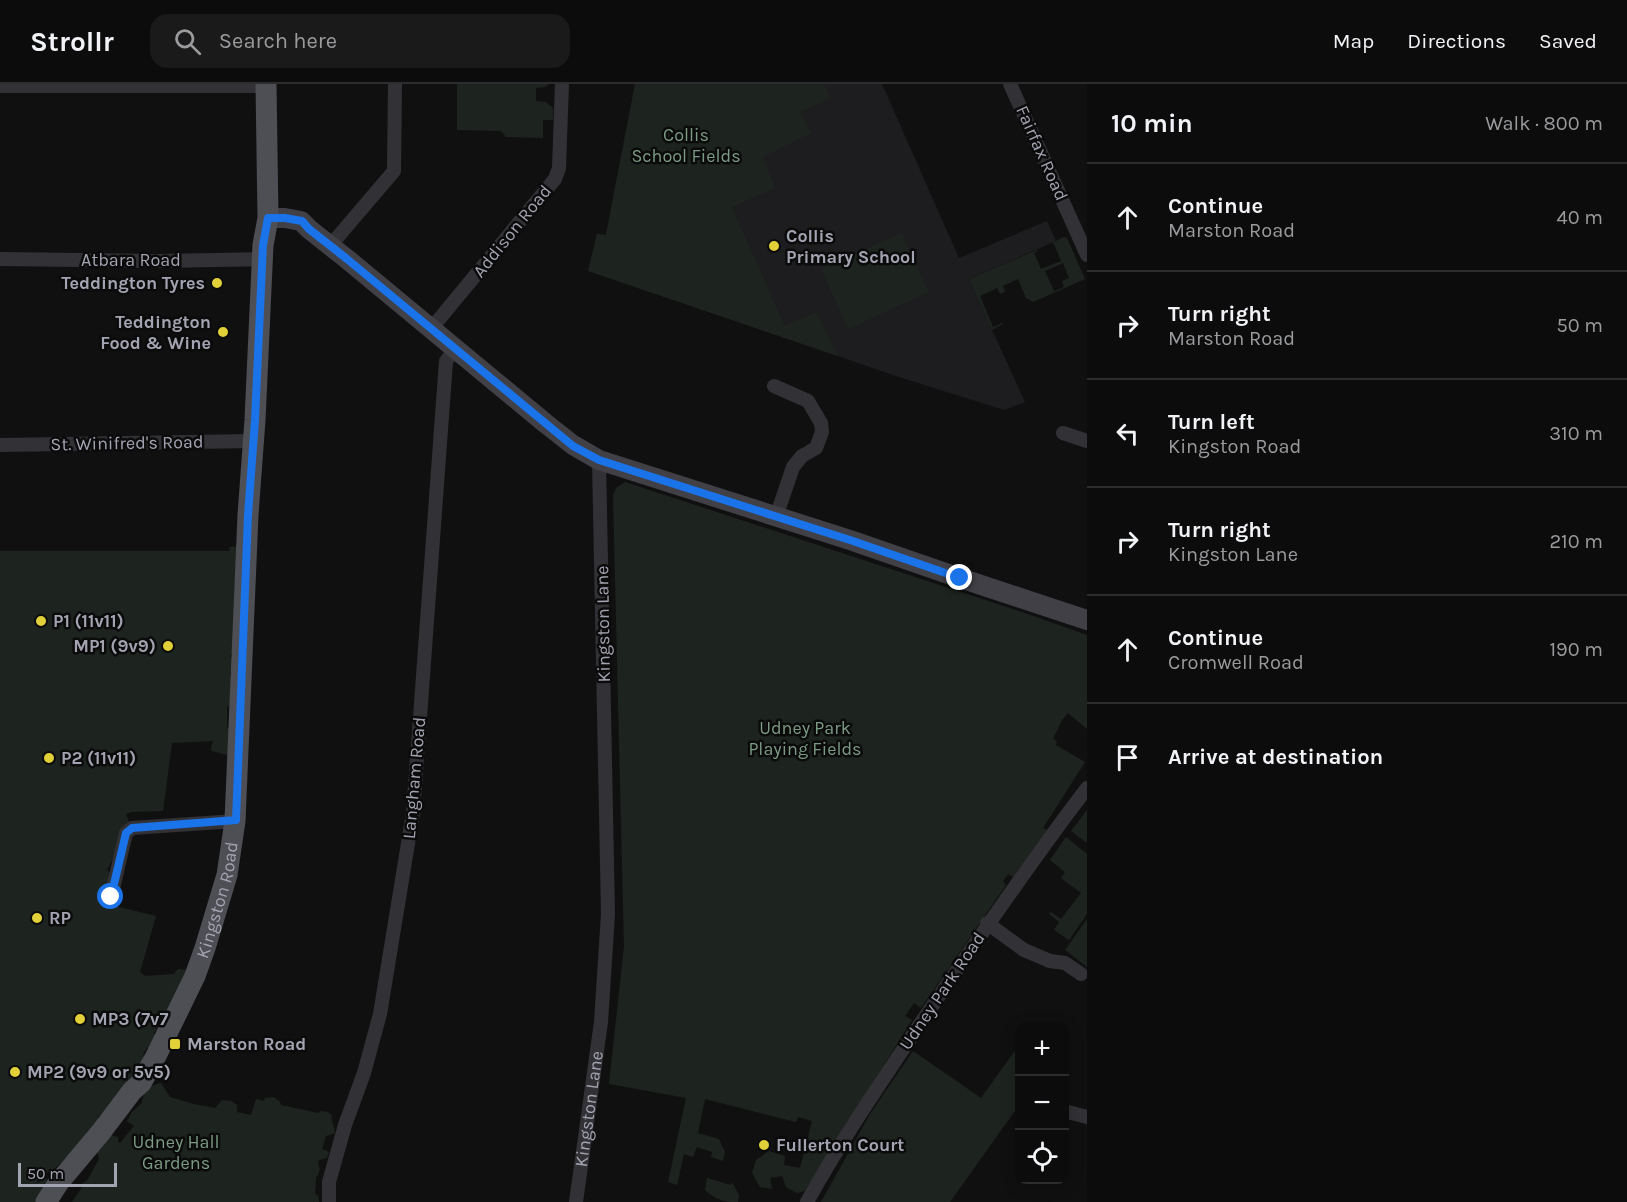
<!DOCTYPE html>
<meta charset="utf-8">
<style>
body{margin:0;font-family:Karla,sans-serif;background:#1b1a1b;color:#f1f3f6}
.controls{position:absolute;right:18px;bottom:18px;display:grid;overflow:hidden;border-radius:12px;box-shadow:0 3px 15px #0003}
.controls button{width:54px;height:54px;display:grid;place-items:center;padding:0;border:0;border-bottom:2px solid #2d2c2e;background:#0d0c0d;color:#f1f3f6;font:30px sans-serif}
.scale{position:absolute;left:18px;bottom:15px;width:99px;box-sizing:border-box;padding-left:6px;border:3px solid #a3a4b1;border-top:0;font-size:16px;line-height:21px;white-space:nowrap;color:#a3a4b1;-webkit-text-stroke:4px #0c0b0c;paint-order:stroke}
.stop{position:absolute;width:18px;height:18px;margin:-14px;border:4px solid #1a73e8;border-radius:50%;background:#fff}
.stop.end{background:#1a73e8;border-color:#fff;box-shadow:0 2px 6px #0008}
.list{margin:0;padding:0;list-style:none}
h2{display:flex;justify-content:space-between;align-items:center;height:78px;margin:0;padding:0 24px;font-size:26px}
h2 small{font-size:20px;font-weight:400;color:#9a9b9d}
.list li{display:grid;grid-template-columns:39px 1fr auto;gap:18px;align-items:center;box-sizing:border-box;height:108px;padding:0 24px;border-top:2px solid #2d2c2e}
.list b{display:block;font-size:22px;white-space:nowrap}
.list p{margin:0;font-size:20px;white-space:nowrap;color:#9a9b9d}
.list em{font-size:20px;font-style:normal;color:#9a9b9d}
.icon{flex:none;width:33px;height:33px;fill:none;stroke:currentColor;stroke-width:2;stroke-linecap:round;stroke-linejoin:round}
.map{position:relative;flex:none;width:1087px;height:1118px;overflow:hidden}
header{display:flex;align-items:center;gap:36px;box-sizing:border-box;height:84px;padding:0 30px;background:#0d0c0d;border-bottom:2px solid #2d2c2e}
header strong{font-size:28px}
nav{display:flex;gap:33px;margin-inline-start:auto;font-size:21px}
.search{width:420px;height:54px;background:#1b1a1b;display:flex;align-items:center;gap:15px;box-sizing:border-box;padding:0 21px;border-radius:18px;color:#9a9b9d;font-size:22px}
main{display:flex}
aside{flex:1;background:#0d0c0d}
.map>svg:first-child{display:block}
.built{fill:#1d1c1e}
.green{fill:#1d241f;fill-rule:evenodd}
.lines{fill:none;stroke-linecap:round;stroke-linejoin:round}
.minor{stroke:#323236;stroke-width:14}
.secondary{stroke:#404046;stroke-width:20}
.primary{stroke:#4e4e55;stroke-width:21}
.route{stroke:#1a73e8;stroke-width:8}
.poi-dot{fill:#e2d038;stroke:#0c0b0c;stroke-width:2}
.labels{text-anchor:middle;stroke-width:5;stroke-linejoin:round;paint-order:stroke}
.park-label{font-size:18px;fill:#7b9b84;stroke:#0c0b0c}
.street-label{font-size:18px;fill:#a3a4b1;stroke:#0c0b0c}
.poi-label{font-size:18px;font-weight:bold;fill:#a3a4b1;stroke:#0c0b0c;text-anchor:start}
</style>
<header>
<strong>Strollr</strong>
<div class="search"><svg class="icon" aria-label="search" viewBox="0 0 24 24"><circle cx="10" cy="10" r="6"/><path d="M15 15l6 6"/></svg>Search here</div>
<nav><a>Map</a><a>Directions</a><a>Saved</a></nav>
</header>
<main>
<div class="map">
<svg width="1087" height="1118" viewBox="0 0 1087 1118">
<rect width="100%" height="100%" fill="#111011"/>
<path class="built" d="M635,0H882L959,174L1047,137L1056,157L969,195L1025,318L1004,326L899,293L588,187L597,150L606,151Z"/>
<path class="green" d="M457,0H549L545,3L536,4V17L546,18L553,24V36H543V54L506,53L501,47L457,46Z
M635,0H824L830,14L801,28L811,49L763,73L775,104L732,123L785,242L817,228L838,272L588,187L597,150L606,151Z
M902,149L929,208L848,245L821,185Z
M1064,153L1067,154L1085,195L1033,218L1026,214L1018,195L1003,202L1005,208L1000,210L997,204L980,212L993,243L1002,239L1003,240L992,246L969,195L1037,166L1038,167L1034,169L1041,185L1061,177L1054,160L1052,159ZM1063,179L1069,194L1062,197L1064,203L1054,207L1045,187Z
M625,398L1022,528L1087,551V645L1068,629L1062,636L1053,655L1057,657L1056,661L1085,678L1043,744L1047,746L1013,793L1008,790L1003,797L1006,801L921,924L914,919L905,932L912,936L805,1107L797,1109L786,1103L782,1092L770,1094L772,1105L760,1103L752,1089L756,1076L769,1067L785,1072L784,1081L800,1084L812,1037L798,1033L796,1038L705,1015L698,1049L719,1055L725,1068L723,1077L711,1073L712,1068L697,1063L693,1073L684,1070L677,1101L668,1098L686,1014L609,1000L624,862L613,412L616,404Z
M239,462L241,513L234,522L238,559L230,572L235,578L234,586L230,589L235,618L227,623V644L234,645L227,671L212,667L211,664L213,657L172,659L163,727L132,728L126,730L130,741L107,786L111,790L104,813L99,815L98,818L156,832L140,888L145,892L174,890L178,885L188,886L163,939L159,941L154,949L157,956L152,963L147,964L143,970L146,975L147,985L98,1033L100,1036L87,1048L88,1053L53,1086L45,1089L35,1100L46,1094L52,1102L36,1118H0V467H229L230,463Z
M1087,726V759L1071,747Z
M1066,753L1087,770V830L1069,856L1054,846L1059,838L1049,830L1051,828L1061,835L1081,809L1061,794L1065,788L1050,776Z
M1087,835V883L1065,866Z
M1019,961V1021L950,1118H821L870,1030L913,967L981,1014Z
M161,999L170,1013L194,1020L215,1024L222,1016L231,1017L237,1021V1028L251,1031L256,1015L264,1017L265,1014L274,1013L280,1018L281,1021L318,1029L321,1027L328,1028L332,1031C330,1036 335,1043 335,1049L326,1052L322,1065L329,1068L327,1074L319,1076L318,1081L320,1084L318,1091L316,1093L315,1110L318,1112L319,1118H72L81,1105L82,1100L88,1095L99,1075L97,1065L109,1051L118,1053V1058L120,1059L134,1042L127,1037L132,1028L142,1019C144,1005 148,1002 161,999Z
M707,1094L731,1101L732,1098L739,1111L738,1118C723,1118 716,1116 705,1106Z"/>
<g class="lines">
<g class="minor">
<path d="M1010,0L1087,171"/>
<path d="M0,2H266"/>
<path d="M330,162L394,87L395,0"/>
<path d="M0,175L158,177L263,175"/>
<path d="M431,245L555,95L559,84L562,0"/>
<path d="M774,302L808,317L821,339L822,348L816,364L802,372L793,383L776,433"/>
<path d="M1063,349L1087,357"/>
<path d="M0,361L253,357"/>
<path d="M111,813L126,749L132,744L235,737"/>
<path d="M987,839L1024,866L1050,877L1065,879L1081,890"/>
<path d="M1064,1027L1087,1033"/>
<path d="M329,1118V1098L345,1041L364,989L380,930L413,729L446,277L456,264"/>
<path id="s1" d="M576,1118L601,938L608,830L599,376"/>
<path d="M807,1118C839,1060 877,1004 914,949C970,866 1026,784 1087,704"/>
</g>
<path class="secondary" d="M268,134H285L301,137L309,145L347,175L545,339L573,361L599,376L850,456L960,494L1087,536"/>
<path class="primary" id="s2" d="M46,1118L59,1098L101,1048L132,1007L141,999L155,974L195,892L205,864L227,791L235,737L248,431L255,336L263,161L268,134L266,0"/>
</g>
<g class="lines">
<path class="route" d="M111,813L126,749L132,744L236,736L248,431L255,336L263,161L268,134H285L302,137L309,145L347,175L573,362L599,376L850,456L960,494"/>
</g>
<g class="poi-dot">
<circle cx="774" cy="162" r="6"/>
<circle cx="217" cy="199" r="6"/>
<circle cx="223" cy="248" r="6"/>
<circle cx="41" cy="537" r="6"/>
<circle cx="168" cy="562" r="6"/>
<circle cx="49" cy="674" r="6"/>
<circle cx="37" cy="834" r="6"/>
<circle cx="80" cy="935" r="6"/>
<rect x="169" y="954" width="12" height="12" rx="3"/>
<circle cx="15" cy="988" r="6"/>
<circle cx="764" cy="1061" r="6"/>
</g>
<g class="labels">
<g class="park-label">
<text x="686" y="57">Collis<tspan x="686" dy="21">School Fields</tspan></text>
<text x="805" y="650">Udney Park<tspan x="805" dy="21">Playing Fields</tspan></text>
<text x="176" y="1064">Udney Hall<tspan x="176" dy="21">Gardens</tspan></text>
</g>
<g class="street-label">
<text transform="translate(1042 69) rotate(66)" y="6">Fairfax Road</text>
<text transform="translate(512 147) rotate(-51)" y="6">Addison Road</text>
<text x="131" y="182">Atbara Road</text>
<text transform="translate(127 359) rotate(-1)" y="6">St. Winifred's Road</text>
<text transform="translate(603 540) rotate(-91)" y="6">Kingston Lane</text>
<text transform="translate(414 694) rotate(-85)" y="6">Langham Road</text>
<text dy="6" stroke="none"><textPath href="#s2" startOffset="352">Kingston Road</textPath></text>
<text transform="translate(942 907) rotate(-56)" y="6">Udney Park Road</text>
<text dy="6" stroke="none"><textPath href="#s1" startOffset="94">Kingston Lane</textPath></text>
</g>
<g class="poi-label">
<text x="786" y="158">Collis<tspan x="786" dy="21">Primary School</tspan></text>
<text x="205" y="205" text-anchor="end">Teddington Tyres</text>
<text x="211" y="244" text-anchor="end">Teddington<tspan x="211" dy="21">Food &amp; Wine</tspan></text>
<text x="53" y="543">P1 (11v11)</text>
<text x="156" y="568" text-anchor="end">MP1 (9v9)</text>
<text x="61" y="680">P2 (11v11)</text>
<text x="49" y="840">RP</text>
<text x="92" y="941">MP3 (7v7</text>
<text x="187" y="966">Marston Road</text>
<text x="27" y="994">MP2 (9v9 or 5v5)</text>
<text x="776" y="1067">Fullerton Court</text>
</g>
</g>
</svg>
<div class="controls">
<button>+</button>
<button>−</button>
<button><svg class="icon" aria-label="locate" viewBox="0 0 24 24"><circle cx="12" cy="12" r="6"/><path d="M12 2v4M12 18v4M2 12h4M18 12h4"/></svg></button>
</div>
<div class="scale">50 m</div>
<div class="stop" style="left:111px;top:813px"></div>
<div class="stop end" style="left:960px;top:494px"></div>
</div>
<aside>
<h2>10 min<small>Walk · 800 m</small></h2>
<ul class="list">
<li><svg class="icon" aria-label="ahead" viewBox="0 0 24 24"><path d="M12 20V5M6 11l6-6 6 6"/></svg><div><b>Continue</b><p>Marston Road</p></div><em>40 m</em></li>
<li><svg class="icon" aria-label="right" viewBox="0 0 24 24"><path d="M7 20v-9h11M14 6l5 5-5 5"/></svg><div><b>Turn right</b><p>Marston Road</p></div><em>50 m</em></li>
<li><svg class="icon" aria-label="left" viewBox="0 0 24 24"><path d="M17 20v-9H6M10 6l-5 5 5 5"/></svg><div><b>Turn left</b><p>Kingston Road</p></div><em>310 m</em></li>
<li><svg class="icon" aria-label="right" viewBox="0 0 24 24"><path d="M7 20v-9h11M14 6l5 5-5 5"/></svg><div><b>Turn right</b><p>Kingston Lane</p></div><em>210 m</em></li>
<li><svg class="icon" aria-label="ahead" viewBox="0 0 24 24"><path d="M12 20V5M6 11l6-6 6 6"/></svg><div><b>Continue</b><p>Cromwell Road</p></div><em>190 m</em></li>
<li><svg class="icon" aria-label="arrive" viewBox="0 0 24 24"><path d="M6 21V4h12l-3 4 3 4H6"/></svg><div><b>Arrive at destination</b></div></li>
</ul>
</aside>
</main>
